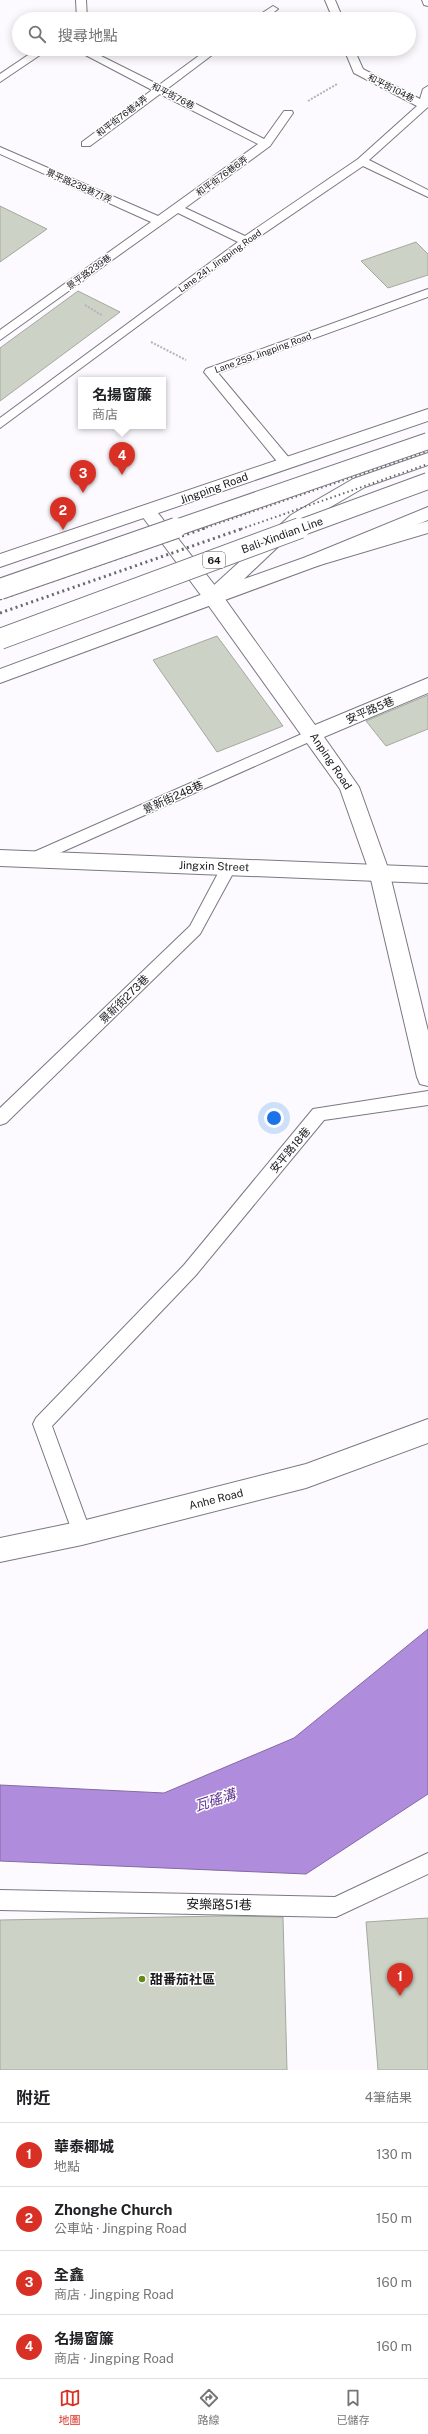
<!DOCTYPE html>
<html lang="zh-TW">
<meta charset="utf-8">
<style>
body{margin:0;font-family:"Public Sans","Noto Sans TC",sans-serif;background:#f2f2f2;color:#202124}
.you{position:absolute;left:274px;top:1118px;width:14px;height:14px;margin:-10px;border:3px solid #fff;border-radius:50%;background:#1a73e8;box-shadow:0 0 0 6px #1a73e833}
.badge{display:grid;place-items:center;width:26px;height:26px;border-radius:50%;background:#d93025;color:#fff;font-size:13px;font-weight:700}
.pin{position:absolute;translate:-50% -33px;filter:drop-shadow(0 1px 2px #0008)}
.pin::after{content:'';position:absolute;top:21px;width:14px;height:12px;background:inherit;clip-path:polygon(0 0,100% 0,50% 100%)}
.popup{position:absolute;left:78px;top:377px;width:88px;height:52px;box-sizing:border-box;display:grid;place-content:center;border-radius:0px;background:#fff;filter:drop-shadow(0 1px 3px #0005);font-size:13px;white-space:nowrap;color:#757577}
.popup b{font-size:15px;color:#202124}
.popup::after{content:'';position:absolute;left:50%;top:100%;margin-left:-8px;border:8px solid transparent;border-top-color:#fff}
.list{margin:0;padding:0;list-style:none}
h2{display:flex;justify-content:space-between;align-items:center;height:52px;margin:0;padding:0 16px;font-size:17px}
h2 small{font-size:13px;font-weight:400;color:#757577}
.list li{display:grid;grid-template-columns:26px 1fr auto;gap:12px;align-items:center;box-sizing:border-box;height:64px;padding:0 16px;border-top:1px solid #e0e0e0}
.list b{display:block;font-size:15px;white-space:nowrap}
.list p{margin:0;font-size:13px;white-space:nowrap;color:#757577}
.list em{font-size:13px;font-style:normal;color:#757577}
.icon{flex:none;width:22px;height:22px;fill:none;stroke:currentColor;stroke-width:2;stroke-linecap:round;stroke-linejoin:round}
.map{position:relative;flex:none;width:428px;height:2070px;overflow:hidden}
.search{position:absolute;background:#fff;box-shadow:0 2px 10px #0003;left:12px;right:12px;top:12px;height:44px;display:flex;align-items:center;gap:10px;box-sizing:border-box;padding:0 14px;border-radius:22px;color:#757577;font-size:15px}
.sheet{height:308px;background:#fff}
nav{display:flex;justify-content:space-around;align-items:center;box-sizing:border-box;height:56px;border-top:1px solid #e0e0e0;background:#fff;font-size:11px;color:#757577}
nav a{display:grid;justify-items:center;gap:2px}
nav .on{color:#d93025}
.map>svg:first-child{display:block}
.water{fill:#b08ddc;stroke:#836aa3}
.building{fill:#ccd2c6;stroke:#a4a99e}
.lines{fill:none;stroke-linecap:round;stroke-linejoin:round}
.service-casing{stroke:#7c7883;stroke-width:2}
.minor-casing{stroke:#7c7883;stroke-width:2}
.tertiary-casing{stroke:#7c7883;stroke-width:2}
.secondary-casing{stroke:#7c7883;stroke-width:2}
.trunk-casing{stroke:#7c7883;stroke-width:2}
.path{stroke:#b5b3b8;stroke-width:2;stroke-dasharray:2 1.5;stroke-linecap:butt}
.service{fill:#fff;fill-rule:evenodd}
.minor{fill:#fff;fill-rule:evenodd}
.tertiary{fill:#fff;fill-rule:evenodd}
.secondary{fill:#fff;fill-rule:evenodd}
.trunk{fill:#fff;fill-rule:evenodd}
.rail-far1{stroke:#6a686c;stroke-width:2;stroke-dasharray:1.5 3;stroke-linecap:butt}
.rail{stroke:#6a686c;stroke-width:3;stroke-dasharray:2 3.5;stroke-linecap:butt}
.trunk-bridge-far1-casing{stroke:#7c7883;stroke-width:18;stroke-linecap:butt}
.trunk-bridge-casing{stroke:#7c7883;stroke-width:22;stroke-linecap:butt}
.trunk-bridge-far1{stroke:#fff;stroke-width:16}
.trunk-bridge{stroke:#fff;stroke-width:20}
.poi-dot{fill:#628b18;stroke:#fff;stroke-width:1.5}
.labels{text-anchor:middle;stroke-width:3;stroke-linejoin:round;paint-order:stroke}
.far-street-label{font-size:9px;fill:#1b191d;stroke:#fff}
.shield{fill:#fff;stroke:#5f5e61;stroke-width:1}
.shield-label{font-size:10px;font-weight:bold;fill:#1b191d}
.street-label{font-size:11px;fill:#1b191d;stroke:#fff}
.near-street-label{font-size:13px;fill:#1b191d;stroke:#fff}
.near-poi-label{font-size:13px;font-weight:bold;fill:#1b191d;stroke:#fff;text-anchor:start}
.near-water-label{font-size:14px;font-style:italic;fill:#643793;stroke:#fff}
</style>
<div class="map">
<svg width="428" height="2070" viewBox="0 0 428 2070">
<rect width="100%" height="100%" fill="#fcfaff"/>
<path class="water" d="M428,1629V1794L306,1874L0,1861V1785L164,1793L294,1738Z"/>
<path class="building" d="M0,206L47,229L0,262Z
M416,242L428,254V275L388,288L361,261Z
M78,291L120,312L0,401V348Z
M217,636L283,726L217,752L153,660Z
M428,695V729L386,746L366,721Z
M225,1916L283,1917L287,2070H0V1920Z
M428,1918V2070H378L366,1922Z"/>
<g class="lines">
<defs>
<path id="service" d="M76,0H86L87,19H77Z
M325,0H335L343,19H333Z
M422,0H428V6L424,5Z
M273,6L278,9L265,19H253Z
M37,49H49L0,82V74Z
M74,49H87L159,85L208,49H220L167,89L264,139L284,111H292L293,113L270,146L185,208L245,236L358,159L417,106L354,73L344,49H354L363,69L420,99L423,89L428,86V107L369,160L428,190V197L363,166L250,243L0,428V418L238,242L178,213L0,340V330L151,222L0,154V147L158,216L258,144L160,94L90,146H82V142L152,90Z
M428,289V297L218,373L290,459L291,462L290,465H280L204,372L206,369Z
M313,729L318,730L320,734L318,738L37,863H27L24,859L27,855Z
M229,860L234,862L237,866L200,934L6,1123L0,1125V1108L190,926L224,862Z
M428,1091V1105L324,1120L196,1275L52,1426L91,1533L89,1539L82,1542L75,1539L33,1424L36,1418L184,1265L313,1109Z
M428,1853V1874L336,1917L0,1910V1890L335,1897Z"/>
<path id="minor" d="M148,506L154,508L220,592L315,725L428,678V693L324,737L359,787L389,871L428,1031V1086L420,1084L417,1077L369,871L340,789L206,602L142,516L139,512L142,508Z
M428,1419V1443L306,1488L82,1545L0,1562V1538L82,1521L306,1464Z"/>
<path id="tertiary" d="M0,850L428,867V883L0,866Z"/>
<path id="secondary" d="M428,409V421L0,567V554Z
M428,453V465L365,487L303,523L244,579L306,557L428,521V533L320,565L0,683V669L211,591L213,586L291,515L353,479Z"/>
<path id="trunk" d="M428,507V520L320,565L313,567L306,565L304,561L306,557Z"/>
</defs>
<use href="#service" class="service-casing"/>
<use href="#minor" class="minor-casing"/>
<use href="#tertiary" class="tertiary-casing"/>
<use href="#secondary" class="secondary-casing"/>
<use href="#trunk" class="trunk-casing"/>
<path class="path" d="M308,101L337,84
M85,305L103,316
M151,342L186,360"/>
<use href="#service" class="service"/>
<use href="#minor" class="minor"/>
<use href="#tertiary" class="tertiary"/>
<use href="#secondary" class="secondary"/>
<use href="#trunk" class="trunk"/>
<path class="rail-far1" d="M202,529L428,451
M241,529L428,464"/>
<path class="rail" d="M0,599L205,528
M0,613L244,528"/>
<defs>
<path id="trunk-bridge-far1" d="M173,529L428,441
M297,529L428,481"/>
<path id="trunk-bridge" d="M0,589L176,528
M0,639L300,528"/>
</defs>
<use href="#trunk-bridge-far1" class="trunk-bridge-far1-casing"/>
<use href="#trunk-bridge" class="trunk-bridge-casing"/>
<use href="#trunk-bridge-far1" class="trunk-bridge-far1"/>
<use href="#trunk-bridge" class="trunk-bridge"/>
</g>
<circle class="poi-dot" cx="142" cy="1979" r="4"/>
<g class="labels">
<g class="far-street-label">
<text transform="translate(391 88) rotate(27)" y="3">和平街104巷</text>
<text transform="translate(173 96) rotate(27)" y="3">和平街76巷</text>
<text transform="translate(122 116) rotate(-37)" y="3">和平街76巷4弄</text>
<text transform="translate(222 176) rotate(-36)" y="3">和平街76巷6弄</text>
<text transform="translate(79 186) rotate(24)" y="3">景平路239巷71弄</text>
<text transform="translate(220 261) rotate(-36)" y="3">Lane 241, Jingping Road</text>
<text transform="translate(89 272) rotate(-36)" y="3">景平路239巷</text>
<text transform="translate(263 353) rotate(-20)" y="3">Lane 259, Jingping Road</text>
</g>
<rect class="shield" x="203" y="552" width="22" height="16" rx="3"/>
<g class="shield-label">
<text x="214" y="564">64</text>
</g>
<g class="street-label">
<text transform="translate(214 488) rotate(-20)" y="4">Jingping Road</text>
<text transform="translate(282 535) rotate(-20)" y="4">Bali-Xindian Line</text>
<text transform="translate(370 710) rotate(-23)" y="4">安平路5巷</text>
<text transform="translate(331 761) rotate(56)" y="4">Anping Road</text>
<text transform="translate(173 797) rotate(-24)" y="4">景新街248巷</text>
<text transform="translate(214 866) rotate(2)" y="4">Jingxin Street</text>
<text transform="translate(124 999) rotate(-44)" y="4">景新街273巷</text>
<text transform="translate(290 1150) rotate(-50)" y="4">安平路18巷</text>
<text transform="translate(216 1499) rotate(-14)" y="4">Anhe Road</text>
</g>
<g class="near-street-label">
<text transform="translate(219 1904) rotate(1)" y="5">安樂路51巷</text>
</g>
<g class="near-poi-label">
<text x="150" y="1984">甜番茄社區</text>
</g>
<g class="near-water-label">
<text transform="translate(215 1800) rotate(-18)" y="5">瓦磘溝</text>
</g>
</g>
</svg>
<div class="you"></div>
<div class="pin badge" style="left:400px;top:1996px">1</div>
<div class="pin badge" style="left:63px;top:530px">2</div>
<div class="pin badge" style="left:83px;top:493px">3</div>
<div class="pin badge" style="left:122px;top:475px">4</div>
<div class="popup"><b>名揚窗簾</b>商店</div>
<div class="search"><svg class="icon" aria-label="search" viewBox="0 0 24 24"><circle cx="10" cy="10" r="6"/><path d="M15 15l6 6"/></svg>搜尋地點</div>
</div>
<section class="sheet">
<h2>附近<small>4筆結果</small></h2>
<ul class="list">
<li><span class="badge">1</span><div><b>華泰椰城</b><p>地點</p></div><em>130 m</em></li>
<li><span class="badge">2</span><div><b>Zhonghe Church</b><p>公車站 · Jingping Road</p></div><em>150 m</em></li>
<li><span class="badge">3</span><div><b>全鑫</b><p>商店 · Jingping Road</p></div><em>160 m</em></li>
<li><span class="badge">4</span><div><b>名揚窗簾</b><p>商店 · Jingping Road</p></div><em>160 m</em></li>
</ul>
</section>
<nav>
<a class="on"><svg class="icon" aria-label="map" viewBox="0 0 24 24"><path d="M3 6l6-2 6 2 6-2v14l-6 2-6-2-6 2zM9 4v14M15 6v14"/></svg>地圖</a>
<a><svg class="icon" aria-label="directions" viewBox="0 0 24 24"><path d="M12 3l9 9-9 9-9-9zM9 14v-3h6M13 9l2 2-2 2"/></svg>路線</a>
<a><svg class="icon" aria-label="saved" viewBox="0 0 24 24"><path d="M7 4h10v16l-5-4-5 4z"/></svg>已儲存</a>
</nav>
